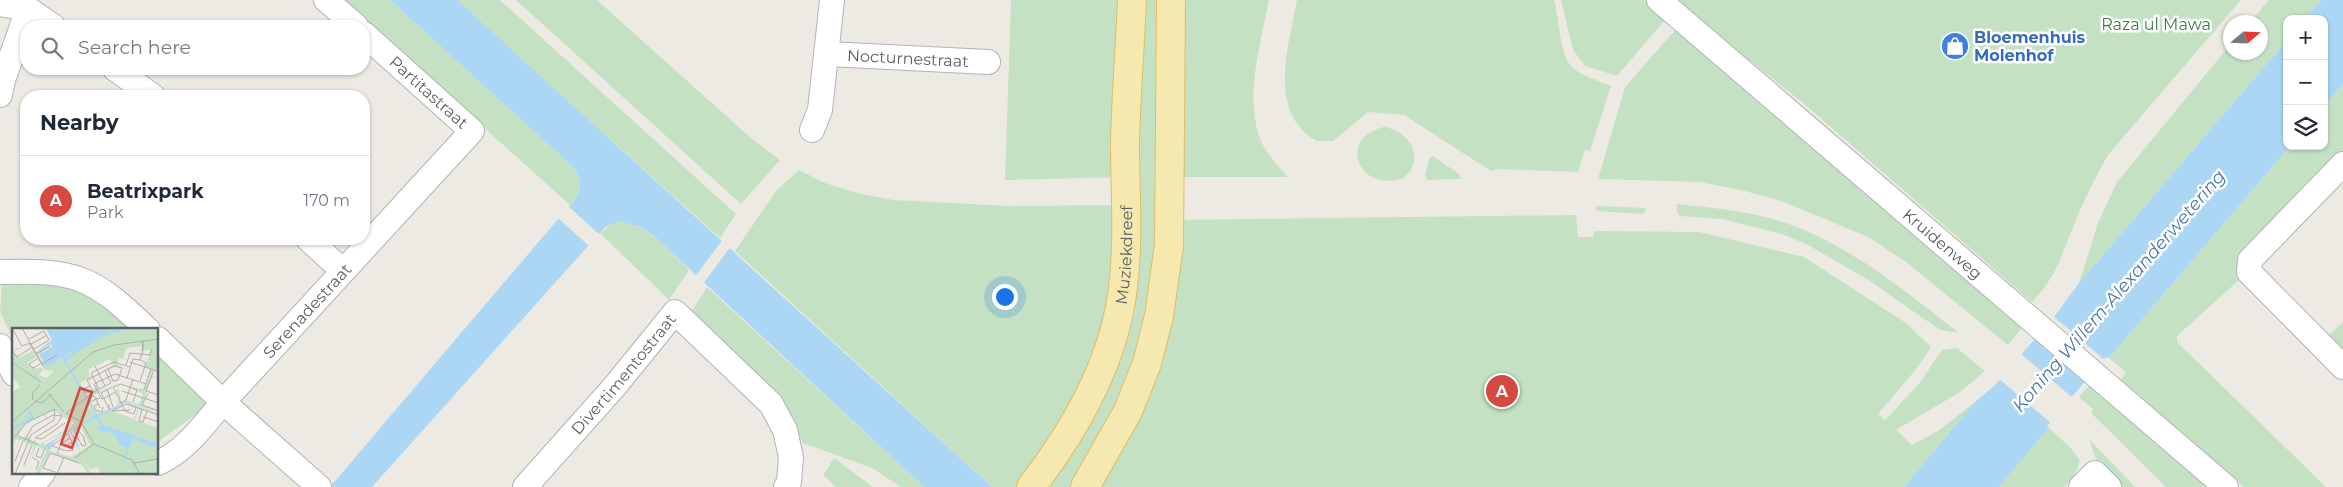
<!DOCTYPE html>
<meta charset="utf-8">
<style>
body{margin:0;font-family:Montserrat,sans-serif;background:#f6f6f7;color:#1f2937}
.controls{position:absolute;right:15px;top:15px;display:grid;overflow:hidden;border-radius:10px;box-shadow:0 1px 4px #0004}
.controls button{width:45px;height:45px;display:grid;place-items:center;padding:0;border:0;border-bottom:1px solid #e0e1e3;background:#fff;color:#1f2937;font:25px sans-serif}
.compass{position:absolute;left:2223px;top:15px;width:45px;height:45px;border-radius:50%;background:#fff;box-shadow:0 1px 4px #0004;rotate:71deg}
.you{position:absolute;left:1004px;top:296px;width:18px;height:18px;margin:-12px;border:4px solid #fff;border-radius:50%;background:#1a73e8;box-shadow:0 0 0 8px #1a73e833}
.badge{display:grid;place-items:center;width:32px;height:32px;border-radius:50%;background:#d64941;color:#fff;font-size:16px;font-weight:700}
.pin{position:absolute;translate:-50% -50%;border:2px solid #fff;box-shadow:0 1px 5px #0006}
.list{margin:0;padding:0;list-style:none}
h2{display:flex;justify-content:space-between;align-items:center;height:65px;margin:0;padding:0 20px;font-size:21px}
h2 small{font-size:16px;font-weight:400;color:#747a83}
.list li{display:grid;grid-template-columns:32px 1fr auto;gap:15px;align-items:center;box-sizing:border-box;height:90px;padding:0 20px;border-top:1px solid #e0e1e3}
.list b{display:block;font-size:19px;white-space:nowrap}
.list p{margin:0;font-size:16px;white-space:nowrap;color:#747a83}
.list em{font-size:16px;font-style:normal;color:#747a83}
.icon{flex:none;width:28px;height:28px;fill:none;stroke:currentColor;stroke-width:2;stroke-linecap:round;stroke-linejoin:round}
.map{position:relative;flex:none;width:2343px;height:487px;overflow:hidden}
.search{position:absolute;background:#fff;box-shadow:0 1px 4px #0004;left:20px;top:20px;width:350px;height:55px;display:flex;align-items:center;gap:12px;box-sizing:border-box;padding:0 18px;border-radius:20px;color:#747a83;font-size:19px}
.panel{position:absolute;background:#fff;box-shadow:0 1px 4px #0004;left:20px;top:90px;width:350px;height:155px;border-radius:20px}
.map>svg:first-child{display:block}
.green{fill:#c4e2c3}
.water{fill:#abd7f5}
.pier{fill:#edeae4}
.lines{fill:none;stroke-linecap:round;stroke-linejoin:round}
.minor-casing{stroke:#b1b4b7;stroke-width:26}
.major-casing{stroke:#e1bc68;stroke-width:30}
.minor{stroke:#fff;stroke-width:24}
.major{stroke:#f6e9b0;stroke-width:28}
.labels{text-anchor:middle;stroke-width:5;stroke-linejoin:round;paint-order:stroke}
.park-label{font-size:16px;fill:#3e7f40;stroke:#fff}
.shop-label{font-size:16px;font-weight:bold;fill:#366cbe;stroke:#fff;text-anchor:start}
.street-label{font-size:16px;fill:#5c5f63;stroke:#fff}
.water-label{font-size:18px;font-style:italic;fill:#4b78a6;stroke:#fff}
.inset-river{fill:none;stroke:#abd7f5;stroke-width:2.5}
.inset-road{fill:none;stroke:#afaeac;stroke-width:1}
.view{fill:#d64941;fill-opacity:0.15;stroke:#d64941;stroke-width:2.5}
.inset-edge{fill:none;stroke:#5c5f63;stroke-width:2.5}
</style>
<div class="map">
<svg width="2343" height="487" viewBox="0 0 2343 487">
<rect width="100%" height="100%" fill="#edeae4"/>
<path class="green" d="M342,0H390L573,167C583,182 581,192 570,205Z
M455,0H500L736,214L720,238Z
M516,0H597L752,139L780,160L741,204Z
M1011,0H1126L1122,177L1005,180Z
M1137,0H1166L1161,267L1139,370L1075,487H1037L1109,361Z
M1177,0H1269C1261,43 1245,93 1259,136C1264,152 1278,165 1288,177H1179Z
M1297,0H1554C1557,8 1557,18 1559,27C1565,72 1572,70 1611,86L1590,151L1585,150L1578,172L1499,169L1491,171L1404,115L1368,112L1333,141H1317C1266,113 1289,44 1297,0Z
M1561,0H1644L1666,19L1617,76L1585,66L1573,50Z
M1673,0H2241L2108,155C2095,178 2084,200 2074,225C2061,256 2057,276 2032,302L1803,103Z
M2269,0H2321L2305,19H2287V40L2079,283L2098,223L2117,182L2230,45V52H2260V22H2250Z
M1677,28L2023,326L2008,345L1906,262L1868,237L1784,202L1745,191L1700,182L1598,179L1625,87Z
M2343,84V152L2240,256V279L2177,336V342L2326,487H2244L2120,381L2126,372L2109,358L2290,146H2324V106Z
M1384,127C1411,131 1427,161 1402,179C1355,191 1339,137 1384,127Z
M1433,156L1459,174L1461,179L1427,180L1425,176L1429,159Z
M799,170L825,183L857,193L893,200L1009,206L1115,205V294L1078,402L1017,487H992L735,251L776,191Z
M1677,204C1714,208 1750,211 1786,223C1851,246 1905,291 1959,333L1940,330L1870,281L1808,245L1782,234L1722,219L1680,216L1677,211Z
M1597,206L1646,208L1643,214L1596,211Z
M1576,215L1578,237H1593L1594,231L1699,232L1804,257L1906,323L1931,347L1917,368L1878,414L1885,420L1918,385L1942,350L1957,348L1985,371L1960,392L1896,430L1912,445L1938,431L1974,403L1904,487H1090L1120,435L1173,220Z
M620,221C649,225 668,250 689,270L669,300L600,233L612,223Z
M54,280L93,294L135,329L14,330V342L0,311L2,282Z
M707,287L924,487H901L872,468L803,443L793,421L688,317Z
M2343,322V357L2325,339Z
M158,351L203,392L207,406L158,442Z
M2090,385L2214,487H2166L2091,413L2093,409L2079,397Z
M2049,428L2071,448L2080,461L2076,473L2064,487H1999Z
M2089,439L2135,487H2118L2099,468Z
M834,458L873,487H836L823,475Z"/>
<path class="water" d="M390,0H457L992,487H924L654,236L640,227L620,221L605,227L372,487H330L576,198C582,185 580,178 573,167Z
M2321,0H2343V84L2324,106V19H2305Z
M2287,40V146H2290L2109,358L2106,357L2047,426L2049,428L1999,487H1904L1974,403L1994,386L2054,317L2079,283Z"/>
<path class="pier" d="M567,205L601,236L590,247L557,217Z
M724,238L732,245L702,285L694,278Z
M2052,315L2106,361L2089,381L2035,335Z
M2020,353L2074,399L2052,424L1998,378Z"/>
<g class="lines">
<defs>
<g id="minor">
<path d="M326,0L356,26"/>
<path id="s1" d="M1659,0L2226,487"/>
<path d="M0,4L28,9L53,26"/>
<path id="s2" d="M828,54L988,62"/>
<path d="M115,69L153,96"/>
<path d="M0,95L3,80L28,9"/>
<path d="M812,130L820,110L832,0"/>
<path d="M2343,164L2250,260L2249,272L2343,367"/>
<path d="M308,239L343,271"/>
<path d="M0,272C77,270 92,276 148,330"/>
<path d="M158,339L223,402L319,487"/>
<path d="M0,346L14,374"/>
<path id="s3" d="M158,463C185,451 204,425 223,402L472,131L364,34"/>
<path d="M31,487L43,473"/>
<path id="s4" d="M525,487L615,386L675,312L771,404L785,430L791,457L789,482L786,487"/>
<path d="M2081,487L2095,473L2109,487"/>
</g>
<g id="major">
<path id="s5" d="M1031,487C1075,430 1115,360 1123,287C1129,240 1125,191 1125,143C1126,96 1130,48 1132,0"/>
<path d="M1085,487L1128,411L1147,363L1159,316L1169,245L1171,0"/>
</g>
</defs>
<use href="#minor" class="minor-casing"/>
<use href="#major" class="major-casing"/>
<use href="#minor" class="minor"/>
<use href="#major" class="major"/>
</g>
<defs>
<symbol id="shop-disc" viewBox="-11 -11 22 22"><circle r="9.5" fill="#3f7fe0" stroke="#fff"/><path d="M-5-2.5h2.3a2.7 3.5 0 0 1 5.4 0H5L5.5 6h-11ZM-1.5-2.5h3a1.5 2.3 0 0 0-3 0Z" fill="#fff"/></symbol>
</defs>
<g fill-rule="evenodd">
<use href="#shop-disc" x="1939" y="30" width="32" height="32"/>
</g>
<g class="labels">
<g class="park-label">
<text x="2156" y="30">Raza ul Mawa</text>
</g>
<g class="shop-label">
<text x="1974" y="43">Bloemenhuis<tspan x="1974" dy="18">Molenhof</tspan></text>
</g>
<g class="street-label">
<text dy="6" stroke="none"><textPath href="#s2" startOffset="80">Nocturnestraat</textPath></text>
<text transform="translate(429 92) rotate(42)" y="6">Partitastraat</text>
<text dy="6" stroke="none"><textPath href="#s1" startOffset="374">Kruidenweg</textPath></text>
<text dy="6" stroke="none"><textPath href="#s5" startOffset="255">Muziekdreef</textPath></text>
<text dy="6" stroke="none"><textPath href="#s3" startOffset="214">Serenadestraat</textPath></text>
<text dy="6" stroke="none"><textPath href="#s4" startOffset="150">Divertimentostraat</textPath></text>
</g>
<g class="water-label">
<text transform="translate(2119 291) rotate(-49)" y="6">Koning Willem-Alexanderwetering</text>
</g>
</g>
<g transform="translate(12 328)">
<rect width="146" height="146" fill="#edeae4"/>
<path d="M100,0H146V43L141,42L139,48L146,50H139L130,77L146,84L115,73L85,87L60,47L83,88L115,74L146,85L127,80L123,92L146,100V132L126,139L146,133V146H113L123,140L111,146H89L85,139L78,142L69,126L79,146H76L70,137L38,124L28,146H24L34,123L24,118L15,138L22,118L8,112L0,132L7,112L4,111L0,117V64L8,59L0,48V35L20,45L0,34V22L11,19L1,24L7,30L20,23L24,29L15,35L24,41L29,39L31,42L27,47L34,50L42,43L32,42L25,26L34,38L50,30L59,43L54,32L59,27L53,31L52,27ZM130,18L128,23L139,22L133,39L139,41L137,48L130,47L137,49L132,61L119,59L131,66L127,76L109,73L107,61L104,62L109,75L105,72L106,77L88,85L83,82L77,70L100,58L88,63L85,57L75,67L68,55L86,46L77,49V41L98,31L101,37L87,45L103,38L116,42L105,37L107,30L115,32L111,30L115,20ZM113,75L126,80L122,91L100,83ZM44,82L45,86L47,83V87L62,94L59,99L28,116L22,115L24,110L20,114L15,107L12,110L6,108L11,97L31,86L37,94L33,85ZM70,96L59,104L69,99L78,117L59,129L38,123L43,113L57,104L42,113L28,144L37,121L31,115Z" fill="#c4e2c3" fill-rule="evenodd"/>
<path d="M34,0H100L51,29L64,24L54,33L85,87L115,73L146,84L115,74L86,89L91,97L146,116V126L144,118L138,119L121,110L112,134L105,137L111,133L115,120L108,117L102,106L85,102L89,97L84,90L59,103L66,116L68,124L58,104L42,113L26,146L37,121L32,118L83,87L50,30L34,39L27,26L40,19L39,16L25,23L40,12Z" fill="#abd7f5"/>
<path class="inset-river" d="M61,25L95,5L110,2M0,101L21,89L17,83"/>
<path class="inset-road" d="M0,0L10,18L18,15M10,0L31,38L17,15M17,11L32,3L37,12L22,21M19,16L35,7M0,22L5,29L19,20M24,25L38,18L25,26M25,31L17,36L21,40L28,36M128,32L131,22V13L130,12L131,20M0,34L29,54M118,34L142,42M30,36L45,27M114,37L118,25L138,27L140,21M83,38L93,58M93,43L99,55L87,61L79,45L102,34L118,39M147,44L142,42L134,63L147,67M115,50L121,31L128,32L134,35L128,53M78,58L71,61L73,65L80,62L75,52L87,46L96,41L103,38L110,40L106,52L101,53L96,41M95,61L101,79M132,61L139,41M110,63L147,75M104,64L90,71L82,56L103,46L134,56M136,65L130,77L147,83M40,67L37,66L52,84M21,72L20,65L28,57M22,73L30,75L38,68M121,74L125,62L109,56L101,59L113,83L122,86L124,79M109,75L114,72L121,51M86,76L82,78L84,82L90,84L91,79M97,76V81L89,65L100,59M88,80L84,71L82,68L77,70L79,74L84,71L88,70M130,81L127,93L131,94L135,83L147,87M118,82L100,83L114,76L135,83M54,85L85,62M54,85L69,94L82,116L120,132L128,146M131,89L147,94M0,94L81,24L102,17L147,11M65,101L71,108L74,117L70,118L62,103ZM6,108L26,116M23,110L45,96L50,88M24,110L30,111L53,95M12,113L21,98L41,87L50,88M60,114L56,106L40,118L54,123L62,122M60,114V118L55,119L57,116L67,111M27,120L24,128L29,130L32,122M45,126L49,116L58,110M20,129L27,134L24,142M63,130L82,116M3,133L11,113M121,135L147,131M12,137L20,117M43,144L31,140L38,125L67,135M3,146L19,107L42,92L43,81L14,95L3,109M45,146L52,129"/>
<path class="view" d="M68,60L80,64L60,120L49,116Z"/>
<rect width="146" height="146" class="inset-edge"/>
</g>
</svg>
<div class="controls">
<button>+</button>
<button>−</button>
<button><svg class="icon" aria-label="layers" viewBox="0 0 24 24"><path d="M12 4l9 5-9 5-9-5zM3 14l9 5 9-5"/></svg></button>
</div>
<svg class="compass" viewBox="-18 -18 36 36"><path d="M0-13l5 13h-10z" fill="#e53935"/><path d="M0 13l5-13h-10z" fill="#747a83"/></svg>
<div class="you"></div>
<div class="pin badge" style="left:1502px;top:391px">A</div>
<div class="search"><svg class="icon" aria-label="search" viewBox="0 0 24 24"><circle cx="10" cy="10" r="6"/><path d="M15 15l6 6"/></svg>Search here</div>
<section class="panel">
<h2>Nearby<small></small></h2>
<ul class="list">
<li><span class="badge">A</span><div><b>Beatrixpark</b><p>Park</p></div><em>170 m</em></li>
</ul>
</section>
</div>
